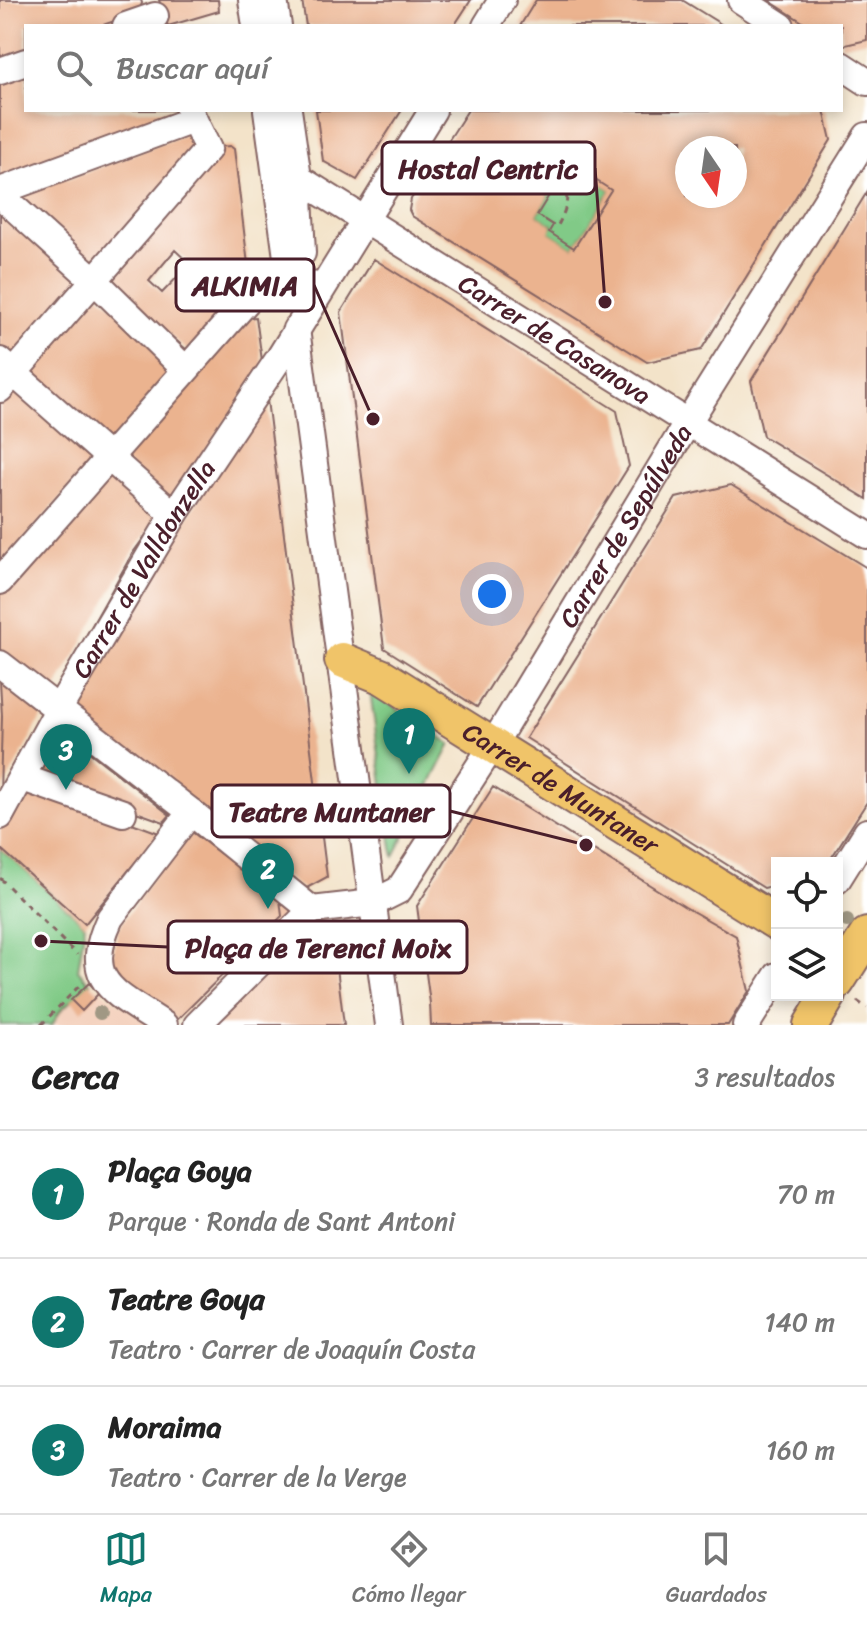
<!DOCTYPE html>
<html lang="es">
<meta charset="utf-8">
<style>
body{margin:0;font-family:Sriracha,sans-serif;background:#f6f6f6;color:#222}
.controls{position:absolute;right:24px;bottom:24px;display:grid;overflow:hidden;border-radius:0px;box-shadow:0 4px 12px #0003}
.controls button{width:72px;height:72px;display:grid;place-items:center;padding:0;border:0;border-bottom:2px solid #e0e0e0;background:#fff;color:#222;font:40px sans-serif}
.compass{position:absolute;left:675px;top:136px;width:72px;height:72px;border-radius:50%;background:#fff;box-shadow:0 4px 12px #0003;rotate:167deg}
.you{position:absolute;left:492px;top:594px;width:28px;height:28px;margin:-20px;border:6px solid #fff;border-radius:50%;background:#1a73e8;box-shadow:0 0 0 12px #1a73e833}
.badge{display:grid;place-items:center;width:52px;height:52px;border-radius:50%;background:#0f766e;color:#fff;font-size:26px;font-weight:700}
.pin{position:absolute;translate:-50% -66px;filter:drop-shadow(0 2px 4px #0008)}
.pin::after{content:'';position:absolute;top:42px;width:28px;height:24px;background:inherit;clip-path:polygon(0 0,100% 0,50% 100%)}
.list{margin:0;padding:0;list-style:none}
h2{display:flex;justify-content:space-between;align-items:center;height:104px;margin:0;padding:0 32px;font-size:34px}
h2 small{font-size:26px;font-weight:400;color:#767676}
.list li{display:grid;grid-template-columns:52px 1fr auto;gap:24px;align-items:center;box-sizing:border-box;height:128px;padding:0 32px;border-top:2px solid #e0e0e0}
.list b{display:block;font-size:30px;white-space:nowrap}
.list p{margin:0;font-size:26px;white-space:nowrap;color:#767676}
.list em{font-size:26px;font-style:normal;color:#767676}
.icon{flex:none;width:44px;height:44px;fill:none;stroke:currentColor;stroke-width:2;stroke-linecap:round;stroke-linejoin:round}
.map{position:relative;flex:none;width:867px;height:1025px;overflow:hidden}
.search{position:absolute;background:#fff;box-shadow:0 4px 12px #0003;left:24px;right:24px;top:24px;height:88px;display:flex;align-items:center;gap:20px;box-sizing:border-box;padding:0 28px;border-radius:0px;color:#767676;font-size:30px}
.sheet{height:488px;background:#fff}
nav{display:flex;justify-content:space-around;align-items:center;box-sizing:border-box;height:112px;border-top:2px solid #e0e0e0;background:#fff;font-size:22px;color:#767676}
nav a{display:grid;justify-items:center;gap:4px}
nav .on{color:#0f766e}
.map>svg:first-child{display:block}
.built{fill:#f4d3c0}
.green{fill:#81ca87;stroke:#667459;stroke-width:2}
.building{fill:#ebb38f;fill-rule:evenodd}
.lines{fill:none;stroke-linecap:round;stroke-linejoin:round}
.minor-casing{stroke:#856462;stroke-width:30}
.major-casing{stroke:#856462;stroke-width:38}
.path{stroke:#856462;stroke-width:3;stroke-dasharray:6 6;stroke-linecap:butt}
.minor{stroke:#fff;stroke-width:26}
.major{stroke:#f0c469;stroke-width:34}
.tree{fill:#a09884}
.labels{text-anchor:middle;stroke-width:8;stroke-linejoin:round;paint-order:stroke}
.street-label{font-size:26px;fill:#4a1f2b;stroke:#fff}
.leader{fill:none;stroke:#4a1f2b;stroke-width:3}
.callout-dot{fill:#4a1f2b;stroke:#fff;stroke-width:3}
.callout{fill:#fff;stroke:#4a1f2b;stroke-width:3}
.callout-label{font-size:28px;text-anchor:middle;font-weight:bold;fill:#4a1f2b}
</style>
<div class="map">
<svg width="867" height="1025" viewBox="0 0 867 1025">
<rect width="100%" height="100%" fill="#fff"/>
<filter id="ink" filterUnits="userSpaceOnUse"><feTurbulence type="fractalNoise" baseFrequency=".0125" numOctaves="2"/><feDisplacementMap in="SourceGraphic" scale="16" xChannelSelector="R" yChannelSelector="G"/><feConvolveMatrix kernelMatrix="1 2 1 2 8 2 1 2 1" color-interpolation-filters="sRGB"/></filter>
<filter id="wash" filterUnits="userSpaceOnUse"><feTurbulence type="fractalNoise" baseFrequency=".006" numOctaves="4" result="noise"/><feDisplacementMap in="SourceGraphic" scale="32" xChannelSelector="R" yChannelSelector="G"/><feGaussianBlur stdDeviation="1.8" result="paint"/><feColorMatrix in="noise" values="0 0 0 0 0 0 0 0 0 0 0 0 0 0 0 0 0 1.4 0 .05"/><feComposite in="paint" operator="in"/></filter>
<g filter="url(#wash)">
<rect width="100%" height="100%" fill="#f3e3c9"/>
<path class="built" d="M90,983L151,1025H52L61,1010Z"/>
<path class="green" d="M548,150L611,190L574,248L549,232L553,225L537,215L548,197L539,162Z
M370,691L451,744L394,856L392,848Z
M0,848L85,924L78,970L90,983L61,1010L52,1025H0Z"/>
<g id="blocks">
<path class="building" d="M0,0H141L142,3L138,13L100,26H26V51L0,60Z
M159,0H218L219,11L168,26Z
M302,0H471L454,26H306Z
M536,0H682L724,26H520Z
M768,0H867V40L841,46V26H809Z
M26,69V110H187L0,182V78Z
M316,110H402L357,180L323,161Z
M468,110H824L831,140L701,350L647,362L412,216L409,210L411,199ZM687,148H735V196H687ZM548,150L611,190L574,248L549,232L553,225L537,215L548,197L539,162Z
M192,132L200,149L95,268L10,193L58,172L67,180Z
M218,147L230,146L234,149L250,281L188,351L105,277ZM175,250L190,264L162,293L149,281Z
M867,192V499L763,436L751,381Z
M0,204L86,280L14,364L0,352Z
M374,259L617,411L629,466L477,707L384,648L341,312Z
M95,290L179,365L105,448L22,375Z
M256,317L263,368L169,502L117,455L236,319Z
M13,384L98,455L0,567V399Z
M262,399L267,400L327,877L303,890L68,708Z
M108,466L161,514L132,554L53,695L0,654V589Z
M731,485L867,568V802L828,863H777V885L764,888L526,738L676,498Z
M0,681L43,714L0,795L2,716Z
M57,727L170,815L164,822L30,774Z
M23,783L159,833L85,924L0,848V826Z
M493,787L685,907L736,936L749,991L728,1025H431L430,1003L417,906Z
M187,828L280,900L282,916L177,1020L111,973L110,969L118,929Z
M319,932L334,943L344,1025H211L305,934Z
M89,983L99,993L82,1011L71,1000Z"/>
</g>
</g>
<g filter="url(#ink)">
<use href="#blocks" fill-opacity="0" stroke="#856462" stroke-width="2"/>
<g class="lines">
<defs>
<g id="minor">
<path d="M252,0L256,26"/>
<path d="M274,0L278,26"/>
<path d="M741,0L781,26"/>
<path d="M126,26L155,16"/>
<path d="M486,26L502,0"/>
<path d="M841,65L867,82"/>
<path d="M0,71L26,62"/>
<path d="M267,110L289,272"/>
<path id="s1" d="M288,110L298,178L867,535"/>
<path d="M298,178L302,253"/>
<path d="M0,191L193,120"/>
<path d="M0,195L94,280L185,369"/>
<path d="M296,329L389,1025"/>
<path d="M0,361L174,515"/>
<path d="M0,389L208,149L189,110"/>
<path d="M0,581L254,293L305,285L323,286"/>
<path d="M0,664L191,812L312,910"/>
<path d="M23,778L123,813"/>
<path id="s2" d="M0,816L58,710L174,515L280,357L433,110"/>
<path d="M837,880L867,832"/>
<path d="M164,1025C115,992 80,983 110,918L191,812"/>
<path id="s3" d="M197,1025L312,910L373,903L399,890L493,745L688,422L867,136"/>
<path d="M746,1025L777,976"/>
</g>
<g id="major">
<path id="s4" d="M342,660L383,677L777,923"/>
<path d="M837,982L867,935"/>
<path d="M811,1025L829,995"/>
</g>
</defs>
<use href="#minor" class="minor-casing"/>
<use href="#major" class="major-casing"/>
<path class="path" d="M543,156C567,183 575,194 557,227
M0,878L77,955
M857,1001L867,1008
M41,1025L83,982"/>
<use href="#minor" class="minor"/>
<use href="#major" class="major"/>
</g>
<g class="tree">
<circle cx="847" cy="921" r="7"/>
<circle cx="100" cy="1013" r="7"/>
</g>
</g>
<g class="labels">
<g class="street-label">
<text dy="9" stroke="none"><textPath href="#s1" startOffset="372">Carrer de Casanova</textPath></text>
<text dy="9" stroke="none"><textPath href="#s3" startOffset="682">Carrer de Sepúlveda</textPath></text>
<text dy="9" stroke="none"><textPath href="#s2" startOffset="286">Carrer de Valldonzella</textPath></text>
<text dy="9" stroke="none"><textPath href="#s4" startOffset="254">Carrer de Muntaner</textPath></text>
</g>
</g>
<path class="leader" d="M605 302L595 168M373 419L314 285M586 845L450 811M41 941L168 947"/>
<g class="callout-dot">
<circle cx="605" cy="302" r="8"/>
<circle cx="373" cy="419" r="8"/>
<circle cx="586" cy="845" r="8"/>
<circle cx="41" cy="941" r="8"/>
</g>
<g class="callout">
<rect x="382" y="142" width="213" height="52" rx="8"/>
<rect x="176" y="259" width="138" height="52" rx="8"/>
<rect x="212" y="785" width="238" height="52" rx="8"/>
<rect x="168" y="921" width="299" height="52" rx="8"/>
</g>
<g class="callout-label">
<text x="488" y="178">Hostal Centric</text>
<text x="245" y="295">ALKIMIA</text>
<text x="331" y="821">Teatre Muntaner</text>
<text x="318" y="957">Plaça de Terenci Moix</text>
</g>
</svg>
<div class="controls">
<button><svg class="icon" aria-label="locate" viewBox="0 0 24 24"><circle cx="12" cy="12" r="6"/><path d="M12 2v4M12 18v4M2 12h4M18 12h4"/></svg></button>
<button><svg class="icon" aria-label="layers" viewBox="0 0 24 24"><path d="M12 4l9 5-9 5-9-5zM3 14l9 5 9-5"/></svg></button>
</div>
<svg class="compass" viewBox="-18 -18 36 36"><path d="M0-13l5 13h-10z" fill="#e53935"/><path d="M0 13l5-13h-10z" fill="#767676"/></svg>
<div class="you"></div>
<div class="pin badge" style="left:409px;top:774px">1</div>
<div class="pin badge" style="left:268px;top:909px">2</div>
<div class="pin badge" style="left:66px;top:790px">3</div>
<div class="search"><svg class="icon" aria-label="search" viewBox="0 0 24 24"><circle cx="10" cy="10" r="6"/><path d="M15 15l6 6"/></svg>Buscar aquí</div>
</div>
<section class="sheet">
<h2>Cerca<small>3 resultados</small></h2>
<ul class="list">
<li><span class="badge">1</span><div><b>Plaça Goya</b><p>Parque · Ronda de Sant Antoni</p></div><em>70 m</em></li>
<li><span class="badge">2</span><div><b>Teatre Goya</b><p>Teatro · Carrer de Joaquín Costa</p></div><em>140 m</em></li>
<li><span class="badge">3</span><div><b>Moraima</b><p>Teatro · Carrer de la Verge</p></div><em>160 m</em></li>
</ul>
</section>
<nav>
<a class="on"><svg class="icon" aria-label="map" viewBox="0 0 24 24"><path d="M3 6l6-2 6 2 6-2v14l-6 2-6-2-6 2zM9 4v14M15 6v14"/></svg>Mapa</a>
<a><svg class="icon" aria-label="directions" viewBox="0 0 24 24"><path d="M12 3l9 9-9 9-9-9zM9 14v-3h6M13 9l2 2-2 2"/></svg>Cómo llegar</a>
<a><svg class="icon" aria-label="saved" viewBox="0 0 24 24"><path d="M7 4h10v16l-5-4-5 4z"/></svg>Guardados</a>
</nav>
